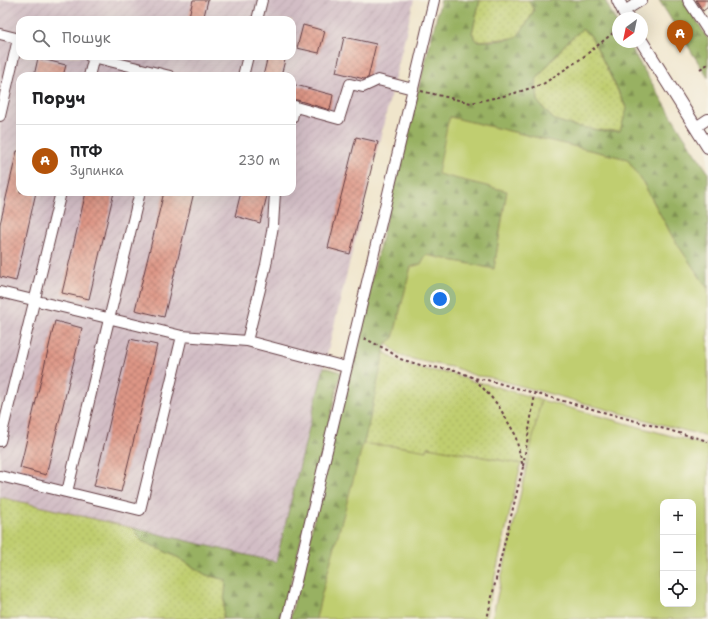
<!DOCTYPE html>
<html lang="uk">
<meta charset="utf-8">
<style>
body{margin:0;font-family:"Shantell Sans",sans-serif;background:#f2f2f2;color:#202124}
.controls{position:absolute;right:12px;bottom:12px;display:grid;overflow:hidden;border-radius:8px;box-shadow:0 4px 16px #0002}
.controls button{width:36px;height:36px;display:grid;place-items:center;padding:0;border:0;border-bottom:1px solid #e0e0e0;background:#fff;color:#202124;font:20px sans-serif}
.compass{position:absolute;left:612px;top:12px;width:36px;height:36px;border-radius:50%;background:#fff;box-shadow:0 4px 16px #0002;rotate:213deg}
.you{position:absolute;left:440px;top:299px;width:14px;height:14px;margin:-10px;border:3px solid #fff;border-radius:50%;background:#1a73e8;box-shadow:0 0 0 6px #1a73e833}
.badge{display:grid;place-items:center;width:26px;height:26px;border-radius:50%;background:#b45309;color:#fff;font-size:13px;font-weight:700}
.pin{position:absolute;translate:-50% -33px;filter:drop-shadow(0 1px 2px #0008)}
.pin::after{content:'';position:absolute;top:21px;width:14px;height:12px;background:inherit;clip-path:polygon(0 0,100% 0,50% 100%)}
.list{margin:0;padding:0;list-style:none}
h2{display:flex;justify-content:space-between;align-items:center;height:52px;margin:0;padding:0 16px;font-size:17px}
h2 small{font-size:13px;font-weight:400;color:#757577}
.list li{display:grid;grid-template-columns:26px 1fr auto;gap:12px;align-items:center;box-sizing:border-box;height:72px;padding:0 16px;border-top:1px solid #e0e0e0}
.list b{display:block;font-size:15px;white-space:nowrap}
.list p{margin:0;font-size:13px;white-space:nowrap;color:#757577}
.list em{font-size:13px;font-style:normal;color:#757577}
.icon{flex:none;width:22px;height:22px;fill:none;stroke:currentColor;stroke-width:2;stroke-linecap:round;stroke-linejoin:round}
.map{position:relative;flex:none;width:708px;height:619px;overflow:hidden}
.search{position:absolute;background:#fff;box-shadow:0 4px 16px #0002;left:16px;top:16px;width:280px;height:44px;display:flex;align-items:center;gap:10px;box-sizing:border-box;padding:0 14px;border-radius:12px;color:#757577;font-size:15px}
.panel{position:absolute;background:#fff;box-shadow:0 4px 16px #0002;left:16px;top:72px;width:280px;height:124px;border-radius:12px}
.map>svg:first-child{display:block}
.industrial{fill:url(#industrial-furrows);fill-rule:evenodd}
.grass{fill:url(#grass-dots);stroke:#85764d}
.forest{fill:url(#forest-firs);stroke:#716846;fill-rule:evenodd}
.green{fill:#c0ce6f;stroke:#85764d;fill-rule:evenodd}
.building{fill:url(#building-cross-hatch)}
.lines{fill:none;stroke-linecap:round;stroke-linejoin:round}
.minor-casing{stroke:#633d43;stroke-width:12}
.major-casing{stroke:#633d43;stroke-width:14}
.path{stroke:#633d43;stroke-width:2;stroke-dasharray:3 3;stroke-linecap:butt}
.minor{stroke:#fff;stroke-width:10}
.major{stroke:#fff;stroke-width:12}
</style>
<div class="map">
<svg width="708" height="619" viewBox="0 0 708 619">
<defs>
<pattern id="industrial-furrows" width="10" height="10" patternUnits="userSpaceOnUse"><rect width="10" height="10" fill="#d2bdc5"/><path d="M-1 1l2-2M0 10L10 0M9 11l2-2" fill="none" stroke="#b6a2a9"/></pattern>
<pattern id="grass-dots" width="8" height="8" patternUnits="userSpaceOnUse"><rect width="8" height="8" fill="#c0ce6f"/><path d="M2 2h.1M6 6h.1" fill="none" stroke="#a6b060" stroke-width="1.8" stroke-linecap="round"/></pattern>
<pattern id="forest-firs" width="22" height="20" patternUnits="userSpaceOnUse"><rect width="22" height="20" fill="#98b162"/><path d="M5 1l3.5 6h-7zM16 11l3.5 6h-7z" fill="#7e8f51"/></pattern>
<pattern id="building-cross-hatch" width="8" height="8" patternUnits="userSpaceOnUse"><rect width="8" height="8" fill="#de9686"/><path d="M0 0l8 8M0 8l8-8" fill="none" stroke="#b67a6e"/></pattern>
</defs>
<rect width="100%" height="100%" fill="#f7f3e8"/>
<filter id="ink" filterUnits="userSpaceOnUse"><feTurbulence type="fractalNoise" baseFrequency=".025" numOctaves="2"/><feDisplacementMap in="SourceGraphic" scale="8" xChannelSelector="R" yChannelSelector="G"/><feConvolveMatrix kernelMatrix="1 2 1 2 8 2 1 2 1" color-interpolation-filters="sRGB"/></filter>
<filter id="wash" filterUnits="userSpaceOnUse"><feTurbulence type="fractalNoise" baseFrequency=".012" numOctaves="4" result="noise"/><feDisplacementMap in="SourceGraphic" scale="16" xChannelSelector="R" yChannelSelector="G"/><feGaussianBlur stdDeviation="0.9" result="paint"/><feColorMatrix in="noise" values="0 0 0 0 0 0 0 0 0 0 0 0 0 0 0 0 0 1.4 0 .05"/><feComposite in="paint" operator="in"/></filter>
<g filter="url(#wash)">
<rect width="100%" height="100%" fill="#f0e5cb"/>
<path class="industrial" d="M0,0H414L276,562L0,497ZM20,20H292V56H20ZM20,76H292V192H20Z"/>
<path class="grass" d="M480,0H528L534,9L528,22L516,38L477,41L472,33Z
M582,29L591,36L627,110L620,131H604L574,126L554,120L538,102L536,80L565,44Z
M384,352L399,362L423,369L454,374L471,381L487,384L541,400L527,465L428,447V452L404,447L363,444Z
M0,497L133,528L142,541L177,557L206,575L227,580L223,619H0Z"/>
<path class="forest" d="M441,0H480L472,33L477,41H495L516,38L528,22L534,10L528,0H605L618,26V42H627L682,133L708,172V289L673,238L642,181L627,159L450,117L439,174L507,191L494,269L426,255L421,264L411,267L393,339L386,343L368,427L321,597L316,619H290L402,153ZM582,29L591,36L627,109L620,131H604L574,126L554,120L538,102L536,80L565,44Z
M659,0H684L708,39V78Z
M324,367L341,372L282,619H223L226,580L206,575L177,557L142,541L133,528L276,562Z"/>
<path class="green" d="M450,117L627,159L642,181L673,238L708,289V437L488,377L476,376L456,368L425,362L401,356L386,343L393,339L411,267L421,264L426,255L494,269L507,191L438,174L447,126Z
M541,400L708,446V619H492L527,465ZM663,502H693V604H663Z
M363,444L404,447L427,451L428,447L521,464L485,619H316L321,597Z"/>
<g id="blocks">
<path class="building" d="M193,0H208L203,20H188Z
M696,0H708V7L703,11Z
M303,25L325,31L319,53L297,48Z
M344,37L376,44L368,78L364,79L336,72Z
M268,56H286L281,76H263Z
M38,58L66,65L63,76H34Z
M292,84L333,95L330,110L297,100H292Z
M356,137L378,142L350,254L328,248Z
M17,151H20V192H36L16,281L0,277V224Z
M86,192H114L89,299L62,293Z
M164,192H194L164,317L135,310Z
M241,192H268L260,223L235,216Z
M55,321L82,328L46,475L20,468Z
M130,339L157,345L121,492L94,486Z"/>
</g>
</g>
<g filter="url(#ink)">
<use href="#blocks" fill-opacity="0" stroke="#633d43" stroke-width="1"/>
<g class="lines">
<defs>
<path id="minor" d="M688,0L708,31
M623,12L642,0
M257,20L262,0
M0,34L20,39
M89,56L170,76
M89,76L94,57
M243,76L248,56
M292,106L339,119L350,84L363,87L378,80L413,89
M0,116L18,39
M292,118L295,106
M696,127L708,119
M0,292L182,336L247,341L266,265L273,226L275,192
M247,341L346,367
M0,441L61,192
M0,476L140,510L182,336
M67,492L140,192
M287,619L434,0"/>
<path id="major" d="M618,0L627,18
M642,42L708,147"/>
</defs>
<use href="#minor" class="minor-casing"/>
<use href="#major" class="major-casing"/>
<path class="path" d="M700,69L708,64
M421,91L471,103L512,94L543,84L582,58L618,29
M364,338L389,351L400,359L424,366L455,370L474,378L487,380L708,441
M475,379L498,405L515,434L523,467L499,566L487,619
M523,466L535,394"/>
<use href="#minor" class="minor"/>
<use href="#major" class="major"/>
</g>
</g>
</svg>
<div class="controls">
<button>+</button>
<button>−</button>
<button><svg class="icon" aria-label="locate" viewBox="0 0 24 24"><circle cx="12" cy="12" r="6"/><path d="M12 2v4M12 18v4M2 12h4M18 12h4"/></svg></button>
</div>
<svg class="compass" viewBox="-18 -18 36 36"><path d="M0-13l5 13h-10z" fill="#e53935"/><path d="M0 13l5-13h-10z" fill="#757577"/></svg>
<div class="you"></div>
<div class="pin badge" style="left:680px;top:53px">A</div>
<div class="search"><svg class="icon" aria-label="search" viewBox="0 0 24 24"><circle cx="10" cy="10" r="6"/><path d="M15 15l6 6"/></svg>Пошук</div>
<section class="panel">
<h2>Поруч<small></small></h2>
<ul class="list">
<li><span class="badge">A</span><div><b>ПТФ</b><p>Зупинка</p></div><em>230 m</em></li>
</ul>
</section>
</div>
